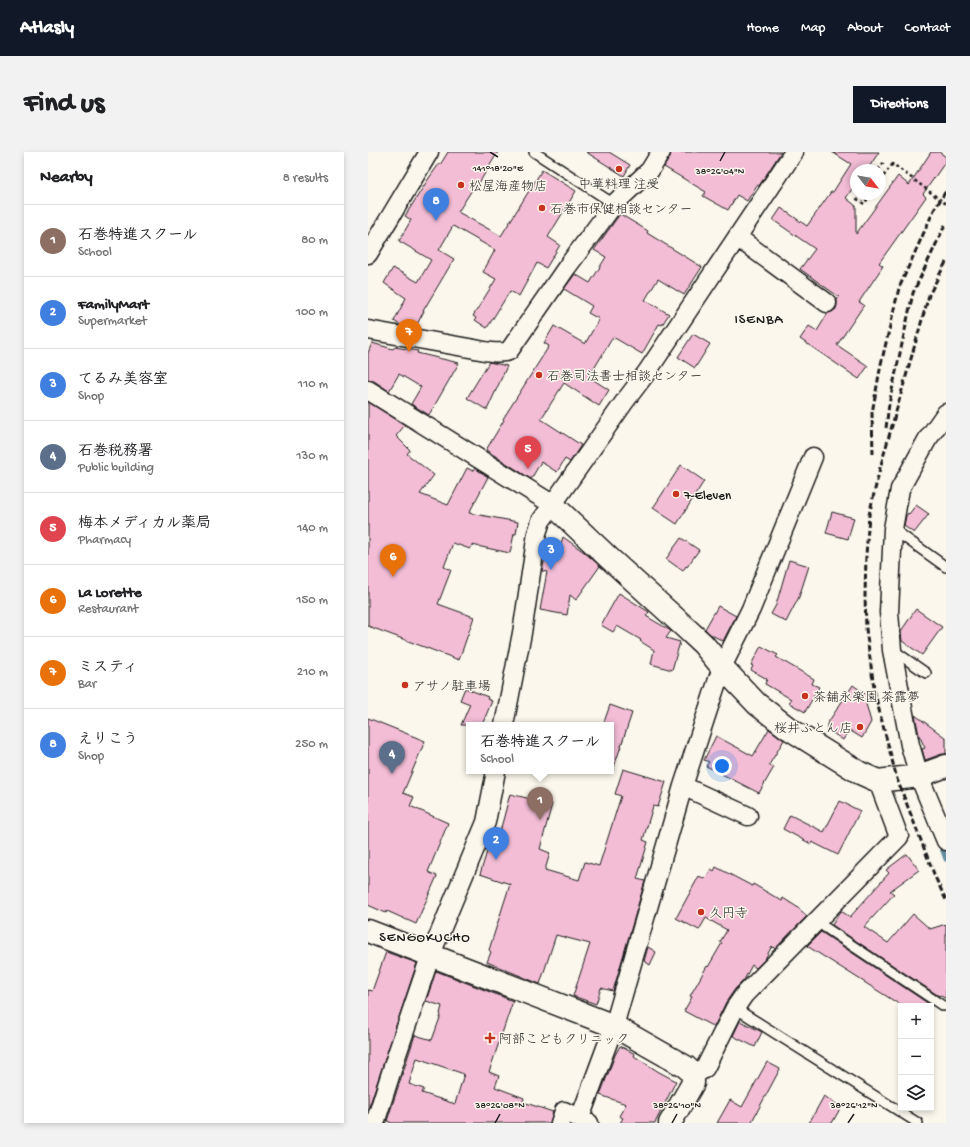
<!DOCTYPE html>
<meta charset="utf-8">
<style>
body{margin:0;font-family:"Gochi Hand","Klee One",sans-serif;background:#f2f2f2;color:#202124}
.controls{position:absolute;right:12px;bottom:12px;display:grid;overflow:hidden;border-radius:0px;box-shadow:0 2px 6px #0003}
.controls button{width:36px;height:36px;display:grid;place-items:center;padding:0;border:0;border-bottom:1px solid #e0e0e0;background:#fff;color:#202124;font:20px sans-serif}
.compass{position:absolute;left:482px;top:12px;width:36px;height:36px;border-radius:50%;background:#fff;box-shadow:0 2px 6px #0003;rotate:121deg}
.you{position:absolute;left:354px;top:614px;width:14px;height:14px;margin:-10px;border:3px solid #fff;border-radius:50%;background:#1a73e8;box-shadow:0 0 0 6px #1a73e833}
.badge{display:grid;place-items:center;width:26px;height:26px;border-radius:50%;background:#111827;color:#fff;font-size:13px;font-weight:700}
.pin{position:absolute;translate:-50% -33px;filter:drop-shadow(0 1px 2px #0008)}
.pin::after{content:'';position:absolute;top:21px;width:14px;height:12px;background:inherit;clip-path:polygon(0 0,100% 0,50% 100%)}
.popup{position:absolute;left:98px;top:570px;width:148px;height:52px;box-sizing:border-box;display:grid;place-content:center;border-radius:0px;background:#fff;filter:drop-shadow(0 1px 3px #0005);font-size:13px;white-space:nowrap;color:#757577}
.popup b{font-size:15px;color:#202124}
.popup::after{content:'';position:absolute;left:50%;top:100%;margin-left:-8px;border:8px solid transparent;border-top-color:#fff}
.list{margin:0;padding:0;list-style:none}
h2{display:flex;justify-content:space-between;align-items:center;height:52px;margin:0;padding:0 16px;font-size:17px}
h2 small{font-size:13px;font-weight:400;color:#757577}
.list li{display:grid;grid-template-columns:26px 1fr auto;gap:12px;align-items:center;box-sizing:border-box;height:72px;padding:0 16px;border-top:1px solid #e0e0e0}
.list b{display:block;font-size:15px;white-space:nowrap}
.list p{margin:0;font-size:13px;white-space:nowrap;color:#757577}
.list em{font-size:13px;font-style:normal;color:#757577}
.icon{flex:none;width:22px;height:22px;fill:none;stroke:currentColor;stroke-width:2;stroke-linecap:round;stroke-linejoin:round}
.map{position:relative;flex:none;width:578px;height:971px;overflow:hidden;border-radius:0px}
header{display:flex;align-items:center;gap:24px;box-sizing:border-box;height:56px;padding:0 20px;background:#111827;color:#fff}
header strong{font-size:19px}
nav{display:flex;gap:22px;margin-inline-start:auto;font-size:14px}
.intro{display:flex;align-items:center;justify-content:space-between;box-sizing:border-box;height:96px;padding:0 24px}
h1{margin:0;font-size:28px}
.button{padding:10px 18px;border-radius:0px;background:#111827;color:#fff;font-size:14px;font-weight:700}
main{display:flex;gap:24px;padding:0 24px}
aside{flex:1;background:#fff;border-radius:0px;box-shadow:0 2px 6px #0003}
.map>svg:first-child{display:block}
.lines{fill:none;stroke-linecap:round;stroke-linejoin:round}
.stream{stroke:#668da1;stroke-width:5}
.building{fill:#f3bdd6;stroke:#1c1c1c;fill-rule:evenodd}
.lane-casing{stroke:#1c1c1c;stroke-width:12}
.street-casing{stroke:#1c1c1c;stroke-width:21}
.secondary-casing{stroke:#1c1c1c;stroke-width:25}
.path{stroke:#1c1c1c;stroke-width:2.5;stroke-dasharray:3 3;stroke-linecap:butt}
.lane{stroke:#fbf7ec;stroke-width:9}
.street{stroke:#fbf7ec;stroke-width:18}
.secondary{stroke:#fbf7ec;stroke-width:22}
.rail{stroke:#1c1c1c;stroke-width:3;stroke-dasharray:6 3;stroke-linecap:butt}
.path-bridge{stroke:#1c1c1c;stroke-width:2.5;stroke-dasharray:3 3;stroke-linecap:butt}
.ticks{fill:none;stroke:#1c1c1c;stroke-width:1.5}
.poi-dot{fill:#c8321e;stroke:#fbf7ec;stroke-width:1.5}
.labels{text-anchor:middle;stroke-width:3;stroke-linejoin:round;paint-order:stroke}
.poi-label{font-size:13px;fill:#1c1c1c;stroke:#fbf7ec;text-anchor:start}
.neighbourhood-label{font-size:14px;letter-spacing:1px;fill:#1c1c1c;stroke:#fbf7ec}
.ticks-label{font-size:10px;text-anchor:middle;fill:#1c1c1c;stroke:#fbf7ec;stroke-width:3;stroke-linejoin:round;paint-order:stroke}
</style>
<header>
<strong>Atlasly</strong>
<nav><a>Home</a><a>Map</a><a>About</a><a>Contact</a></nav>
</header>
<div class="intro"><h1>Find us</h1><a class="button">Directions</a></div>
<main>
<aside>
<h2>Nearby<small>8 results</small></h2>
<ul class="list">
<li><span class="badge" style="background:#8d6e63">1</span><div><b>石巻特進スクール</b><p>School</p></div><em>80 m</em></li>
<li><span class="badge" style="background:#3f7fe0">2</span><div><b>FamilyMart</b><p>Supermarket</p></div><em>100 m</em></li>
<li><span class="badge" style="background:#3f7fe0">3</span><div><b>てるみ美容室</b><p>Shop</p></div><em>110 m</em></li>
<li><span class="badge" style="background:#5c6f8a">4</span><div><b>石巻税務署</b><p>Public building</p></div><em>130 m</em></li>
<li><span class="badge" style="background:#e0444e">5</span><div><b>梅本メディカル薬局</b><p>Pharmacy</p></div><em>140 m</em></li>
<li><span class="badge" style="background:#e8710a">6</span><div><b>La Lorette</b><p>Restaurant</p></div><em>150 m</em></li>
<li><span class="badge" style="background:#e8710a">7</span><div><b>ミスティ</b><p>Bar</p></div><em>210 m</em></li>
<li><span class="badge" style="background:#3f7fe0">8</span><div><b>えりこう</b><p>Shop</p></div><em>250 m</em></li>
</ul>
</aside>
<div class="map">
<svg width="578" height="971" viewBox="0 0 578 971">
<rect width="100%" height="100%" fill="#fbf7ec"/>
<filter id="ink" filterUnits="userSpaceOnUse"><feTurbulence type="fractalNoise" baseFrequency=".025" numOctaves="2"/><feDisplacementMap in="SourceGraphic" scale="8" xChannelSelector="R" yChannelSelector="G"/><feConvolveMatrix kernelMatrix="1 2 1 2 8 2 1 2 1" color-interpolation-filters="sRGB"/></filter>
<g filter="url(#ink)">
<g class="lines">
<path class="stream" d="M572,691L578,707"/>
</g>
<path class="building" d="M80,0H130L111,31L109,30L90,60L133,84L174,18L208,39L180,85L192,93L178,116L169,111L151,144L142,139L119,176L107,168L108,166L105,164L128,127L115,120L127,98L85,74L71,98L86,107L55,159H56L47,176L32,173L26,169L38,146L16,131L25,116L50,130L63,108L31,89L43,68L37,64L61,26L71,12L72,13Z
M218,0H241L262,13L256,24Z
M303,0H413L391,34L389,33L379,49L369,43L360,58L335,44L338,40L296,15L302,5Z
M464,0H511L499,18H488V31L478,46L488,54V82L530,24L541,33L563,0H571L578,5V9L555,42L558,45L511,111L515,114L491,150L496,153L469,193L500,214L491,227L432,187L441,174L449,179L460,161L464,160L468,157L469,153V148L471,145L432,117L447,97L405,68L413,56L439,74L463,40H465L483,12Z
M252,62L280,79L279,81L334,115L316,143L290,127L277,148L301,162L294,173L291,172L274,202L245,185L221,225L241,238L231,254L196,231L173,267L213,293L202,310L197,307L189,320L173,310L163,327L118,298L136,268L135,267L181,194L176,191L186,174L217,192L231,167L220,161L224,154L196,137L207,122L222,131L238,105L226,98Z
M325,182L342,192L327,216L310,205Z
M4,191L25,197L27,195L50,199L49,201L91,211L61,263L43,252L53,235L31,222L21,239L6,229L0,228V201Z
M121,210L139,214L119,258L99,246Z
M0,250L37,273L28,284L42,298L39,302L66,323L52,342L80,353L99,316L105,319L107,316L120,325L101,361L150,370L148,382H146L142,401L104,393L102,397L85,391L76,415L83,418L70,452L106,465L91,508L0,474Z
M313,313L336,329L309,372L285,356Z
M548,353L561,362L546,381L536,374L538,364L540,361L541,362Z
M464,360L486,366L480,387L458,381Z
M195,385L216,400L232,414L208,448L202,443L199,463L172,458L179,420L174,419L177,406L180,407L183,393L192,395Z
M313,386L331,398L319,415L318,414L315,419L298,407Z
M421,408L441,414L431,445L418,470L403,462L408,453Z
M251,441L281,460L278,464L303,479L298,486L312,490L304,518L283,512L286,498L272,489L273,488L249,474L245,480L233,473Z
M350,454L368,464L355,489L342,482L337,477Z
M548,457L574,475L554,503L534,489L533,479Z
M393,494L410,503L408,505L446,527L444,532L451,535L437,560L421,551L423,547L397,532L399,527L383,518L385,514L383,513Z
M485,533L500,544L497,548L503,570L494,586L481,578L475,588L459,577V572Z
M97,536L120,545L119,547L124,549L114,573H93L102,552L92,548Z
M242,553L264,561L245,618L243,617V573H235Z
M547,563L578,586V602H574L557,608L554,597L557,596L551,583Z
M0,566L57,589L35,641L46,645L42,654L80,671L60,720L69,724L48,772L19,759L18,761L0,753Z
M401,577L416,588L401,613L406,615L391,641L338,614L341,610L336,608L348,584L385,604Z
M255,617L298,630L290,655L285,654L275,688L280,690L269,727L277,729L245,839L233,836L228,852L205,844L222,792L188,783L172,832L119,810L123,800L121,798L142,732L112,722L124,684L130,687L142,642L184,652L172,697L182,701L177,718L211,728L217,710L231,714L253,644L247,642Z
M472,649L492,659L470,703L444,690L443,692L415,677L422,663L456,680Z
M539,702L551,718L522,739L526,742L496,775L520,791L545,762L562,777L578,772V847L572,843L571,844L464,773L473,759L482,765L521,721L518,718Z
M348,715L384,734L385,732L414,749L415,746L429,755L439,764L407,797L404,794L397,807L388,816L384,813L376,828L367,837L358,850L346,875L316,859L324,845L322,844L339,814L340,815L354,791L352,790L359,778L338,766L331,778L308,766L331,724L337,727L343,717L346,719Z
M453,780L564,854H534L439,794Z
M280,795L288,800L282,813L276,809Z
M18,800L49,811L0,958V838L4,839Z
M68,819L145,849L121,920L131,924L127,935L156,946L155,950L185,960L182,971H24L19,969L47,883L64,888L73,863L72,862L74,854L58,849ZM49,906L96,922L87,952L54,941L56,937L41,932Z
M372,869L394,880L387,895L365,884Z
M252,894L267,902L266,904L291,920L308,929L287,971H252L255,966L251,964L258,952L232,943L247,903Z
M399,910L412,917L383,971H349L362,948L374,955Z
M456,944L473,955L464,971H441Z"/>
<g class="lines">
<defs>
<path id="lane" d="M166,0L246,52
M525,377L578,415
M525,498L558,521
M449,770L575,854
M367,856L550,971"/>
<path id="street" d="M369,85L459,151
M0,102L61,0
M0,178C34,184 67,190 101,196C113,198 129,203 141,199L199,115L246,52L282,18L293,0
M0,238L184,352
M578,261L559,288L532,337L525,377L521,460L524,498L542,593L551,624L578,689
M136,573L154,481L169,381L173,369L257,249L279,220L426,0
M315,634L380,664
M325,924L337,916L367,856L376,843L531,685L510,629
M212,966L246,874L315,634L354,515L383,457L445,305
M7,971L29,902L63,802L118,670L128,619
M192,971L196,959L221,971"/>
<path id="secondary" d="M184,352L241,406L307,466L335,492L354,515L389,552L420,576L492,621L510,629L551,624L578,614
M0,779L246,874L318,915C324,920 325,923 325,931L302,971"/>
</defs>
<use href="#lane" class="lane-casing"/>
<use href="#street" class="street-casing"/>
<use href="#secondary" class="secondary-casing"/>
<path class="path" d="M510,18L516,10
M512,29L523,14
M493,42L489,47L496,52L503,42"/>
<use href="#lane" class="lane"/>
<use href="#street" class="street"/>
<use href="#secondary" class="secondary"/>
<path class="rail" d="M578,110L561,143L512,316L501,363L498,403L497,443L498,477L506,536L510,554L529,627L568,727L578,748
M518,276L521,252L545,141L578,71
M505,302L504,261L513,212L531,136L566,58L578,39"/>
<path class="path-bridge" d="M523,14L525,12L578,52"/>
</g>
</g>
<path class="ticks" d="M122,0L130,5M352,9L357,0M127,971L132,962M304,971L309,962M480,971L486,962"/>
<g class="poi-dot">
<circle cx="251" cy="17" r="4"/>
<circle cx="93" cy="33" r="4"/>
<circle cx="174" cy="56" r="4"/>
<circle cx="171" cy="223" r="4"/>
<circle cx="308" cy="342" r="4"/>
<circle cx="37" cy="533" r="4"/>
<circle cx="437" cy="544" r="4"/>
<circle cx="492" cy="575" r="4"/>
<circle cx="333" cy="760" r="4"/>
<path d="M120 880h4v4h4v4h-4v4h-4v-4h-4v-4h4z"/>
</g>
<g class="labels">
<g class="poi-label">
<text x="251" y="36" text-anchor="middle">中華料理 注受</text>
<text x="101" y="38">松屋海産物店</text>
<text x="182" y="61">石巻市保健相談センター</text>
<text x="179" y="228">石巻司法書士相談センター</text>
<text x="316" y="347">7-Eleven</text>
<text x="45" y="538">アサノ駐車場</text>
<text x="445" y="549">茶舗永楽園 茶露夢</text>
<text x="484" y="580" text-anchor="end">桜井ふとん店</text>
<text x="341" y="765">久円寺</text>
<text x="131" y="891">阿部こどもクリニック</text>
</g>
<g class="neighbourhood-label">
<text x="391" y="171">ISENBA</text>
<text x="57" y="789">SENGOKUCHO</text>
</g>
</g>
<g class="ticks-label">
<text x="130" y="19">141°18'20"E</text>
<text x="352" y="22">38°26'04"N</text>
<text x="132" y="956">38°26'08"N</text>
<text x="309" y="956">38°26'10"N</text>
<text x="486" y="956">38°26'12"N</text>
</g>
</svg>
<div class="controls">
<button>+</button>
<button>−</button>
<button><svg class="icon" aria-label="layers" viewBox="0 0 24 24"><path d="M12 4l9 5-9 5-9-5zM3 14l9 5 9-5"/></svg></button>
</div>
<svg class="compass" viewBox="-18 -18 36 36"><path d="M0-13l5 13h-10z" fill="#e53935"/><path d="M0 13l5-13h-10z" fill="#757577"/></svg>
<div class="you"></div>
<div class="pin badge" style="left:172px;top:668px;background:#8d6e63">1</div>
<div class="popup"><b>石巻特進スクール</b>School</div>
<div class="pin badge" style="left:128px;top:708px;background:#3f7fe0">2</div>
<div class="pin badge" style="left:183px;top:418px;background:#3f7fe0">3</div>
<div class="pin badge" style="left:24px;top:622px;background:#5c6f8a">4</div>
<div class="pin badge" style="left:160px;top:317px;background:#e0444e">5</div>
<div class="pin badge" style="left:25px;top:425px;background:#e8710a">6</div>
<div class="pin badge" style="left:41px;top:200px;background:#e8710a">7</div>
<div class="pin badge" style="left:68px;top:69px;background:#3f7fe0">8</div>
</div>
</main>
